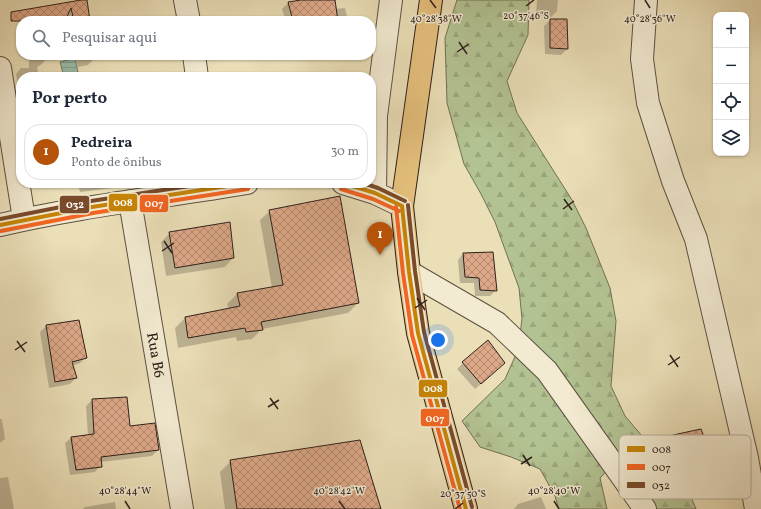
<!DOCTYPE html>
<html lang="pt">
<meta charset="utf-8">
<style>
body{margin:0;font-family:Vollkorn,serif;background:#f6f6f7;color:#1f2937}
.controls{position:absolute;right:12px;top:12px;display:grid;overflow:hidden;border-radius:8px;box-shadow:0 1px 3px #0004}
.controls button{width:36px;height:36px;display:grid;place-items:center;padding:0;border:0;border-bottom:1px solid #e0e1e3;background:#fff;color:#1f2937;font:20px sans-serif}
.you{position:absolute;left:438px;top:340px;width:14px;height:14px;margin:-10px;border:3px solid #fff;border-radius:50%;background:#1a73e8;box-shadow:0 0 0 6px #1a73e833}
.badge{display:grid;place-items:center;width:26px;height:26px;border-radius:50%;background:#b45309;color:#fff;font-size:13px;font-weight:700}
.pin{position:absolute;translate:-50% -33px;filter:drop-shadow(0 1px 2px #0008)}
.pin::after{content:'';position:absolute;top:21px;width:14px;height:12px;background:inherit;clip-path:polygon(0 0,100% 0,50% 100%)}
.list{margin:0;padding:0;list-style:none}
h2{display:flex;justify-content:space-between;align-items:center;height:52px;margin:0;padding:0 16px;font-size:17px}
h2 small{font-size:13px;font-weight:400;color:#747a83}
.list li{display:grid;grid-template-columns:26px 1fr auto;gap:12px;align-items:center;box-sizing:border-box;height:56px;margin:0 8px 8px;padding:0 8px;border:1px solid #e0e1e3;border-radius:16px}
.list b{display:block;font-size:15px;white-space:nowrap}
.list p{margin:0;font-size:13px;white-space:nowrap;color:#747a83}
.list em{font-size:13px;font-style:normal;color:#747a83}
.icon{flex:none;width:22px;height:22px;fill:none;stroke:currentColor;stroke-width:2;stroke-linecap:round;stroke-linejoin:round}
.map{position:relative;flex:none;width:761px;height:509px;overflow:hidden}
.search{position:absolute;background:#fff;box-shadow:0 1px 3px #0004;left:16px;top:16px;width:360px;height:44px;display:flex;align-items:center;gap:10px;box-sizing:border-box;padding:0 14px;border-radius:16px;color:#747a83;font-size:15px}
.panel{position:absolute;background:#fff;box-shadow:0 1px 3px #0004;left:16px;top:72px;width:360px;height:116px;border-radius:16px}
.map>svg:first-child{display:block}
.forest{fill:url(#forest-firs);stroke:#707156}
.water{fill:url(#water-rules);stroke:#6e7e70}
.shadow{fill:#0003}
.building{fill:url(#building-cross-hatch);stroke:#2e201b}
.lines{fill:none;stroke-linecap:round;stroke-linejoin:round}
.minor-casing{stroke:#5d5042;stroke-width:24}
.major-casing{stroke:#2e201b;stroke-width:24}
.minor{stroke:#f2ead1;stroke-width:22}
.major{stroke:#e6c07c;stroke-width:22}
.bus-1-casing{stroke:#f2ead1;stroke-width:7}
.bus-2-casing{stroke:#f2ead1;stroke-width:7}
.bus-3-casing{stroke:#f2ead1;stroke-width:7}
.bus-1{stroke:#c58407;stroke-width:4}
.bus-2{stroke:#f26522;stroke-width:4}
.bus-3{stroke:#7a4b2a;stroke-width:4}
.ticks{fill:none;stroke:#2e201b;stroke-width:1.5}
.labels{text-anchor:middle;stroke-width:3;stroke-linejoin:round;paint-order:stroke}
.street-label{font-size:15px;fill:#2e201b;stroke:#f2ead1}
.key{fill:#f2ead1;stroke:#b7ad9a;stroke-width:1}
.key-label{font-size:11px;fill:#2e201b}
.ticks-label{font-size:10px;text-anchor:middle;fill:#2e201b;stroke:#f2ead1;stroke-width:3;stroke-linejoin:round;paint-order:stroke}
.line-badge{stroke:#f2ead1;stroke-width:1.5}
.badge-label{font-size:11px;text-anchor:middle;font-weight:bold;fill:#fff}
</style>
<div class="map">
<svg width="761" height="509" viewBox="0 0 761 509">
<defs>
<pattern id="forest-firs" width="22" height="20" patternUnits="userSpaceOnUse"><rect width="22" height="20" fill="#b3c292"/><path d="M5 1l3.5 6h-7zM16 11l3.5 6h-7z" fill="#9aa67d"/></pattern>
<pattern id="water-rules" width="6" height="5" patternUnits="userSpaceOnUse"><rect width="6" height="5" fill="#99bda9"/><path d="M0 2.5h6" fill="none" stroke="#84a291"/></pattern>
<pattern id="building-cross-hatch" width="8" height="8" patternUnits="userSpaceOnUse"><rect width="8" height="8" fill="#dea989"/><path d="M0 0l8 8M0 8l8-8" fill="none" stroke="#b4896f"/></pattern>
</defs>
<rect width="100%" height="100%" fill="#ebdfb8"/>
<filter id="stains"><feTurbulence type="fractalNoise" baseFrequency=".005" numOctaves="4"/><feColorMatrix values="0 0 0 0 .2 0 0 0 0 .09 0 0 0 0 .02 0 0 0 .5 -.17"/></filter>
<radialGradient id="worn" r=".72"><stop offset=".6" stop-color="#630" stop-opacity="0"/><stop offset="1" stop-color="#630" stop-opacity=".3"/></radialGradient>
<path class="forest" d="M457,0H529L528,35L507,81L517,113L572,200L586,228L610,288L616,321L611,386L625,416L688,490L696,509H644L630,483L622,454L600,478L607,509H559L555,496L540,469L511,457L480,447L462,421L505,379L518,350L522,319L519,288L495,222L481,194L464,164L447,103L445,38Z"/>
<path class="water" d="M75,58L79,77H64L60,62Z"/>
<path class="shadow" d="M86,0L89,21H67L66,16L64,21H35Z
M307,0H334L335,9L345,8L348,21H286L282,9L288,3Z
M537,0H558L557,11L551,17L536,15Z
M550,20H566L567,49L561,55L545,54L544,26Z
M30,55H49L42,64L37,67L39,77H21V103L16,74L21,68H29V57Z
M75,55H92L93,60L88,65L78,67Z
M297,75V77H287Z
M78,183H122L117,184L113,188L80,192Z
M270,211L358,303L348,313L262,329L252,339L237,341L236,337L178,348L175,328L185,318L229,309L227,304L237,294L272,288L260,220Z
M170,233L233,258L225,267L166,276L161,242Z
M463,254L496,290L490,296H475L474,283H460L458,260Z
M78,321L86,357L80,363L72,366L76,378L70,384L49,388L40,332L46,326Z
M463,363L498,369L475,389L457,369Z
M92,400L129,427L158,450L152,456L100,462V466L95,472L70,475L65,443L71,438L88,436L86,406Z
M0,419H2L5,439L0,443Z
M701,430L716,472L710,478L682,487L667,441L673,436Z
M231,461L380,509H225L220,472Z
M8,477L14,509H0V478Z
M541,497L546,509H514L518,504Z
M115,502L116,509H83L85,507Z"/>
<path class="building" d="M81,0H87L90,21H74L71,8L65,21H11V12Z
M301,0H335L338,21H293L288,2Z
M550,19H567L568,49L550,48Z
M340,196L359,303L261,322L263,330L246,332L245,328L188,338L185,317L240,306L237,293L283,285L269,210Z
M230,222L234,258L175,268L169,232Z
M493,252L497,291L480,290L479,278L465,277L463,253Z
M79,320L87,358L72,362L77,378L55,382L46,325Z
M488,340L505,363L481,384L462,362Z
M127,397L130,426L155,423L159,450L101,457L102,467L76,470L71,437L94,434L92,399Z
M701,429L717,472L688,482L673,435Z
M360,440L381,509H237L230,460Z"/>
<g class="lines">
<defs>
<path id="minor" d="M185,0L189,21
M646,0L642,59L648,103L673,181L696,239L747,458L756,509
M194,55L197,77
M0,68L24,219
M343,183L375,193L402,206
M375,193L376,116L391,0
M130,201L182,509
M0,225C81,206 165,197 247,183
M409,272L497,323L547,371L645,509"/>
<path id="major" d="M431,0L402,206L409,272L418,333L466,509"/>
</defs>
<use href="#minor" class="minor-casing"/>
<use href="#major" class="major-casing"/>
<use href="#minor" class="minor"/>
<use href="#major" class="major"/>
<defs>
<path id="bus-1" d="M343,183L375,193L402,206
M402,206L409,272L418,333L466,509
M0,225L92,207L247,183"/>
<path id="bus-2" d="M341,189L373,199L399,211
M396,207L403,273L412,335L460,509
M1,231L93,213L248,189"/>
<path id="bus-3" d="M363,183L378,188L405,201
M408,205L415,271L424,332L472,507
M0,219L91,201L209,183"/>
</defs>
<use href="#bus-1" class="bus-1-casing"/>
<use href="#bus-2" class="bus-2-casing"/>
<use href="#bus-3" class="bus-3-casing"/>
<use href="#bus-1" class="bus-1"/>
<use href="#bus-2" class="bus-2"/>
<use href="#bus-3" class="bus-3"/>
</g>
<path class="ticks" d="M430,0L436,8M645,0L650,8M526,6L534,0M459,42L467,54M457,52L469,44M564,199L572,210M563,209L574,201M164,241L172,253M162,251L174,243M417,298L425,310M415,308L427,300M17,341L25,352M15,350L27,342M670,355L678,367M668,365L680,357M270,398L278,409M268,407L279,400M523,455L530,466M521,464L532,457M125,501L130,509M339,501L345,509M554,501L559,509M455,509L463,503"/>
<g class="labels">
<g class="street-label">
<text transform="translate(156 355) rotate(80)" y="5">Rua B6</text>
</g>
</g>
<rect x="619" y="435" width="132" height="64" rx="6" class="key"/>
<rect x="627" y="446" width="18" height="6" fill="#c58407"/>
<rect x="627" y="464" width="18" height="6" fill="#f26522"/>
<rect x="627" y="482" width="18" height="6" fill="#7a4b2a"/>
<g class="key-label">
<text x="652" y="453">008</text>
<text x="652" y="471">007</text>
<text x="652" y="489">032</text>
</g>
<g class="ticks-label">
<text x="526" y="19">20°37'46"S</text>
<text x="436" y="22">40°28'38"W</text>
<text x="650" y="22">40°28'36"W</text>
<text x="125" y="494">40°28'44"W</text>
<text x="339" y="494">40°28'42"W</text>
<text x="554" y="494">40°28'40"W</text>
<text x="463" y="497">20°37'50"S</text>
</g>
<g class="line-badge">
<rect x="108" y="193" width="30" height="19" rx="4" fill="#c58407"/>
<rect x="139" y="194" width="30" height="19" rx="4" fill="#f26522"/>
<rect x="59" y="195" width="31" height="19" rx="4" fill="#7a4b2a"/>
<rect x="418" y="379" width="30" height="19" rx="4" fill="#c58407"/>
<rect x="420" y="408" width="30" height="19" rx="4" fill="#f26522"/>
</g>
<g class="badge-label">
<text x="123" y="206">008</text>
<text x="154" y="207">007</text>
<text x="75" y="208">032</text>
<text x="433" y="392">008</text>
<text x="435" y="422">007</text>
</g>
<rect width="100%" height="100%" filter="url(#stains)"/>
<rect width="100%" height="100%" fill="url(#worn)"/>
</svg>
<div class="controls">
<button>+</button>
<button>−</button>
<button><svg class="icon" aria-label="locate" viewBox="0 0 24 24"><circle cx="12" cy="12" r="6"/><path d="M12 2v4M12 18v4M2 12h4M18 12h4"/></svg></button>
<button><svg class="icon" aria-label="layers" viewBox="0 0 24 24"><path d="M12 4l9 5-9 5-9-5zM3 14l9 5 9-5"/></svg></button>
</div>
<div class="you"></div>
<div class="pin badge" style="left:380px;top:255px">1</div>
<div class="search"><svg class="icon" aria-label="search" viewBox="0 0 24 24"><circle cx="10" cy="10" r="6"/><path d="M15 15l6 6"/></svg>Pesquisar aqui</div>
<section class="panel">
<h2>Por perto<small></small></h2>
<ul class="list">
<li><span class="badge">1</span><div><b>Pedreira</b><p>Ponto de ônibus</p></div><em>30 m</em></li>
</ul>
</section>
</div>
